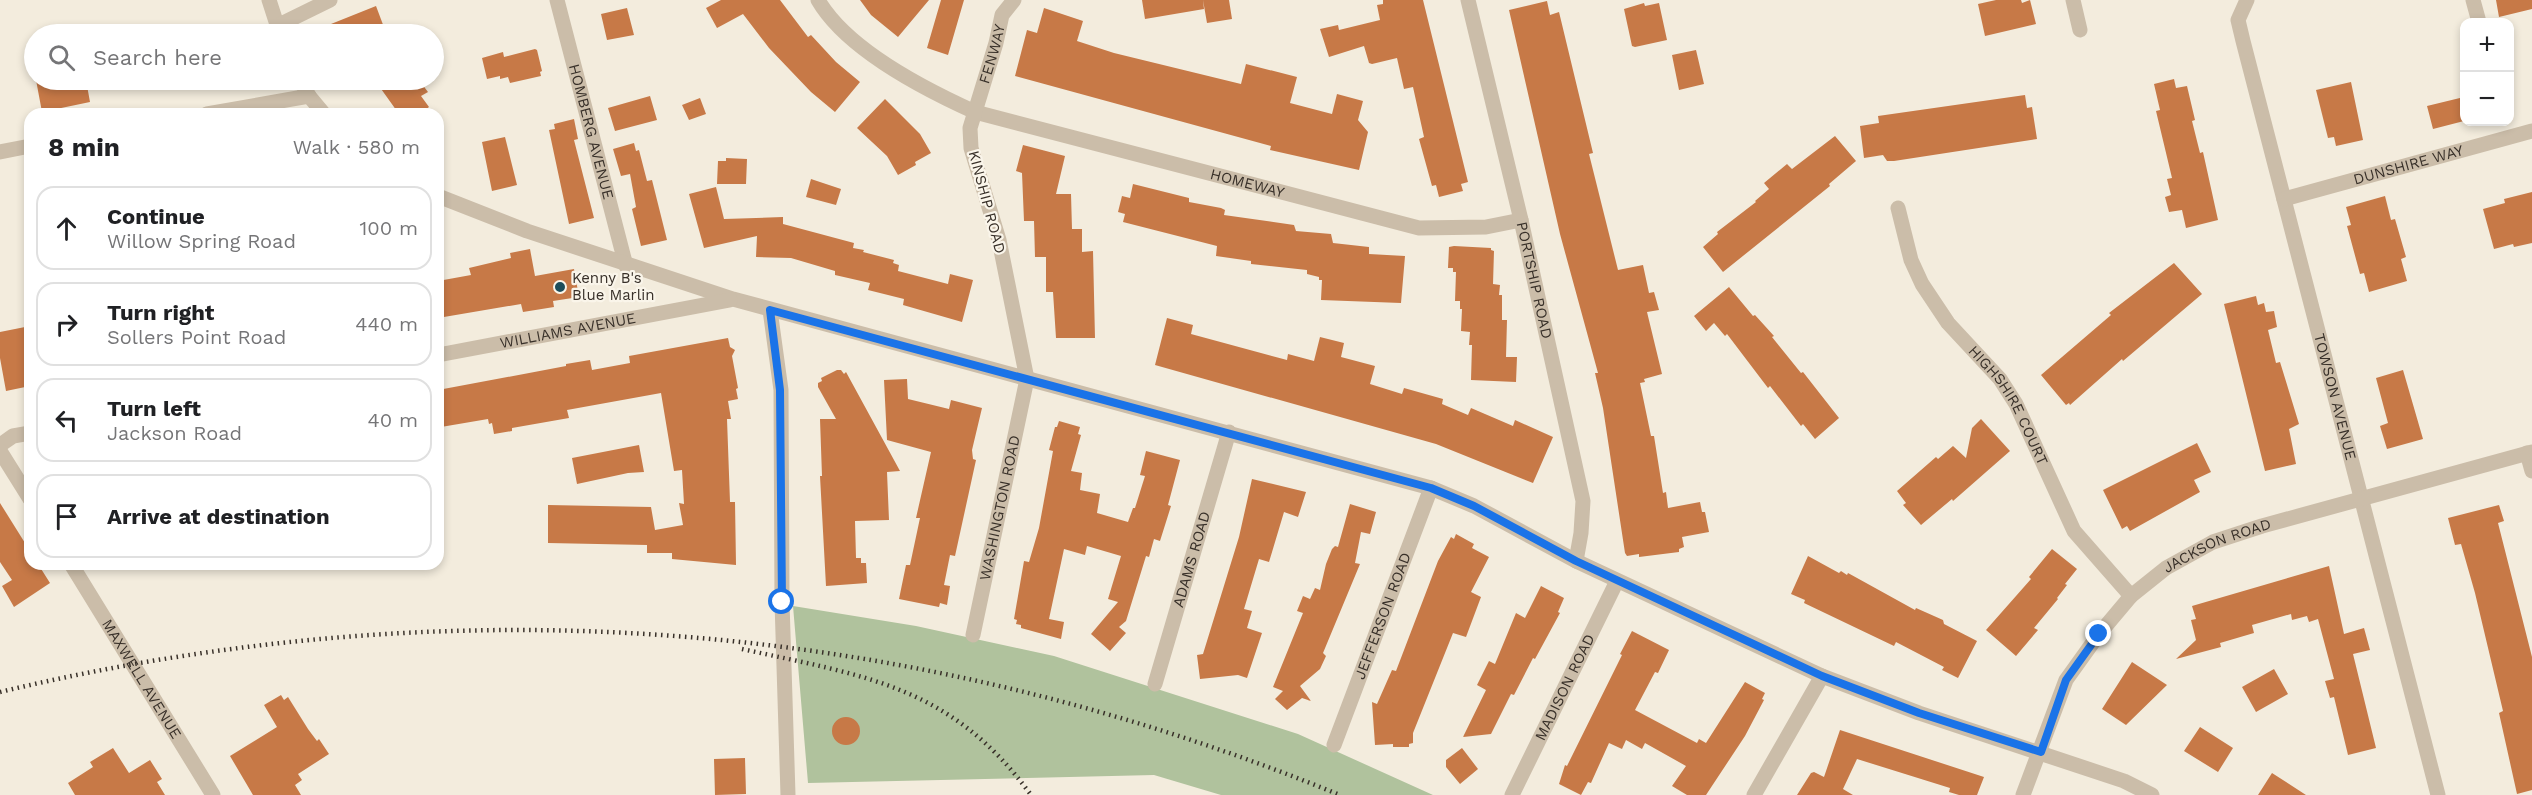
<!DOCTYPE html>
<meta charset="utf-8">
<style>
body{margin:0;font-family:"Work Sans",sans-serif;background:#f2f2f2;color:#202124}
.controls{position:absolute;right:18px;top:18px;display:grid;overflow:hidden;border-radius:12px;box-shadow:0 3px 9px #0003}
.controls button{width:54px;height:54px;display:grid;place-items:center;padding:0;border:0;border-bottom:2px solid #e0e0e0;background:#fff;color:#202124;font:30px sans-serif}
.stop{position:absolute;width:18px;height:18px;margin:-14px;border:4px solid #1a73e8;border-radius:50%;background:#fff}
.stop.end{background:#1a73e8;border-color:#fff;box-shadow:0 2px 6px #0008}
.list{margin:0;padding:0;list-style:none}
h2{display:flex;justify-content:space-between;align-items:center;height:78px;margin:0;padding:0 24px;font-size:26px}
h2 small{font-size:20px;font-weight:400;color:#757577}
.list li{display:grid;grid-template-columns:39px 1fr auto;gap:18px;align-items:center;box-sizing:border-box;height:84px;margin:0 12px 12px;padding:0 12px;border:2px solid #e0e0e0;border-radius:18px}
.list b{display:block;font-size:22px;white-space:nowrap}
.list p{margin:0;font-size:20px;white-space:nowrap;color:#757577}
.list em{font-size:20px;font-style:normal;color:#757577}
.icon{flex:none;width:33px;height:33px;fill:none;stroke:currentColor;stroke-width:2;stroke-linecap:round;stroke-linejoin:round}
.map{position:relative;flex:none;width:2532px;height:795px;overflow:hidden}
.search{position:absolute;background:#fff;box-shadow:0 3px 9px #0003;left:24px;top:24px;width:420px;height:66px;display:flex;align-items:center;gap:15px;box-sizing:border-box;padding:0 21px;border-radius:33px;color:#757577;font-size:22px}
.panel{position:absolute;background:#fff;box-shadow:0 3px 9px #0003;left:24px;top:108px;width:420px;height:462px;border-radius:18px}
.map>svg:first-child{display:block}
.green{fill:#b0c29d}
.building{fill:#c77947}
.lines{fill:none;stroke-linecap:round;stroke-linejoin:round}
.minor{stroke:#cbbda9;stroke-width:15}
.rail{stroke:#383029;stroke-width:4.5;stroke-dasharray:1.5 4.5;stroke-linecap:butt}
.route{stroke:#1a73e8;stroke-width:8}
.poi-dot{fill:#1d4d5a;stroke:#faf5ea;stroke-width:2}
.labels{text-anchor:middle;stroke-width:4.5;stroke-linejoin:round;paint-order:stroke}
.street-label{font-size:15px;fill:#383029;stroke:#faf5ea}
.poi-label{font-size:15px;fill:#383029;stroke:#faf5ea;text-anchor:start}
</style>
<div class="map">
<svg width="2532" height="795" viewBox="0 0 2532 795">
<rect width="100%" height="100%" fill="#f3ecdd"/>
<path class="green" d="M793,606L916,626L1054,656L1298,734L1433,795H1221L1154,775L808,783Z"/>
<path class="building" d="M721,0H780L808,37L811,35L836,62L860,82L835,112L811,92L769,48L743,14L717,28L706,8Z
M860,0H929L898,37L871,15Z
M941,0H964L948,55L927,48Z
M1142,0H1203L1204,9L1145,19Z
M1203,0H1229L1232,19L1207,23Z
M1383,0H1423L1468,182L1461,184L1463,191L1439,197L1436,185L1432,186L1419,139L1424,137L1413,87L1404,89L1397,58L1372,64L1369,63L1364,46L1329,57L1320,29L1338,25L1339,30L1380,20L1377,5L1383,4Z
M1996,0H2021L2022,3L2030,0L2036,24L1985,36L1978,4Z
M2496,0H2532V9L2499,17Z
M1547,1L1550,15L1559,12L1593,153L1589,154L1618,270L1643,265L1649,293L1654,292L1659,310L1647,312L1662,374L1644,379L1645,382L1640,383L1651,436H1654L1663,493L1666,492L1668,508L1700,502L1702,512H1705L1709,532L1682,537L1684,547L1679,549V552L1639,557V554L1627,556L1625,553L1603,408L1595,373H1598L1560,234L1509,10Z
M1644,3L1645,6L1659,3L1667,40L1635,47L1632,46L1624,9Z
M376,6L385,30L374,34H306Z
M627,8L634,35L607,40L601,14Z
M1044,8L1083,21L1077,41L1114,53L1241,84L1246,64L1297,77L1290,103L1332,114L1337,94L1363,101L1358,120L1368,132L1359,170L1270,150L1271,146L1015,76L1027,30L1037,33Z
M535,49L537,50L542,71L540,72L541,76L510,83L508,77L500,79V76L487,79L482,58L503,52L504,57Z
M1696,50L1704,84L1679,90L1672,55Z
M2174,79L2176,88L2187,86L2195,120L2192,121L2200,153L2203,152L2218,220L2186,228L2182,210L2169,212L2165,197L2171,195L2167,179L2172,178L2156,111L2160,110L2154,84Z
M36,80H86L90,102L42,112Z
M388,80H419L428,92L421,96L429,107L420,114H399L379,86Z
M2351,82L2363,140L2336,146L2334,137L2328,138L2316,90Z
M2025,95L2027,108L2032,107L2037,139L1894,161H1887L1883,155L1864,158L1860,126L1879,123L1878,116Z
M650,96L657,120L615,131L608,108Z
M2464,97V121L2433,129L2427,106Z
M700,98L706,114L689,120L682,105Z
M885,99L920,134L931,153L915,162L916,165L898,175L887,156L857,128Z
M574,119L578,139L574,140L594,218L569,224L549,130L555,129L554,124Z
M1835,136L1856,161L1829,184L1830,186L1723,272L1703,247L1718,234L1717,232L1756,202L1755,201L1769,189L1764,183L1787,164L1792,169Z
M505,137L517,185L492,191L482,142Z
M634,143L636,151L639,150L647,181L652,180L667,240L641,246L632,209L636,207L630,174L621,176L613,149Z
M1023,145L1065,156L1056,194H1071L1072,229H1082V252L1093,251L1095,338H1056L1053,292H1046V257H1035L1034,221H1024L1022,173L1016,171Z
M726,158L747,159L746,184H717L718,161H726Z
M811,179L841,189L836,205L806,197Z
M1133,184L1189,198V202L1221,208L1225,210L1224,215L1294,225L1296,231L1331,234L1333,243L1369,247V254L1405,256L1401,303L1321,300L1322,280H1319V277L1307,274V270L1251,264V261L1216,256L1217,246L1123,222L1125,214L1118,212L1122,196L1130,198Z
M716,187L724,219L783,217V224L854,243L853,248L864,250L863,252L894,260L893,263L899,265L898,271L948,284L950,274L973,280L962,322L903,305L904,299L868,290L870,283L835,275V271L791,258L756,257L757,236L704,248L689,194Z
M2532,192V243L2514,247L2513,244L2494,249L2483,209L2505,203L2504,199Z
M2385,196L2391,220L2395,219L2406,257L2401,259L2407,281L2369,292L2364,273L2360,274L2347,226L2351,225L2346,207Z
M1454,246L1491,248V250L1494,251L1493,284L1500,285L1499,295H1502V320H1507L1506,357H1517L1516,382L1471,380L1472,345H1469L1470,332L1461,331L1462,309H1460V301H1455L1456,272H1453V268H1448L1449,247Z
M530,249L535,276L574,269L579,297L553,301L554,307L523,312L521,304L438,318V281L471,275L469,268L511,258L510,253Z
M2174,263L2202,294L2123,361L2122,359L2070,405L2069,403L2066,405L2041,375L2111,315L2109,313Z
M1729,287L1753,316L1755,315L1774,336L1772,337L1801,373L1803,372L1839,418L1815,439L1803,424L1801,426L1770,386L1768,388L1727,334L1725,336L1714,323L1706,331L1694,316Z
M2256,296L2258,305L2264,303L2266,312L2274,311L2277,327L2268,330L2276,363L2280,362L2299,424L2289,429L2296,464L2265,471L2224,304Z
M1167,318L1193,325L1191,334L1287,360L1288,354L1314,361L1320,337L1344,343L1341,357L1375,366L1370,384L1402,394L1404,388L1443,399L1442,404L1468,415L1471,408L1513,426L1515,420L1553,437L1533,483L1436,444L1155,365Z
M30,326V386L6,391L0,358V332Z
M728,338L730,347L735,350L732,356L738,388L736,389L738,399L728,401L731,419H727L730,502H735L736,565L672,559V553H647V545L548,543V505L651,507L655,530L683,525L679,503L684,504L682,470L674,471L661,393L567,410L569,418L512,428V431L494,434L492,423L489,424L488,419L441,427L438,390L566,366V364L590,360L592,370L630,363L629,356Z
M837,370H841L844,374L846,372L900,471L887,472L889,520L855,521L856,558H861V563H866L867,583L826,586L820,476H822L820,419H836L818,387V383L822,381L821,378Z
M2403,370L2423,439L2387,449L2380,426L2388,423L2376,378Z
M907,379L908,399L949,409L951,400L982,408L972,450L973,459L976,460L955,556L950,555L944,585L950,586L947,605L940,603L939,607L899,599L906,565H910L920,518H916L931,452L887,440L884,380Z
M1981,419L2010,451L1953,501L1952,499L1921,525L1903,505L1906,503L1897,491L1936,457L1938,459L1953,446L1966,458L1972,428Z
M1059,421L1080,427L1078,434L1081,435L1071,471L1082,473L1080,490L1100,494L1097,513L1128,522L1133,508H1135L1145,476L1140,475L1146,451L1180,460L1168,505L1171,506L1160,541L1154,539L1149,557L1146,556L1126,621L1119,627L1126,633L1110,651L1091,634L1118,602L1108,599L1121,556L1087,546L1085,555L1064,549L1049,619L1064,622L1061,639L1021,628V625L1016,624L1017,620L1014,619L1024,561L1029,562L1039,528L1053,451L1049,450L1055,427H1057Z
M2197,443L2211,472L2194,480L2200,492L2130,531L2127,526L2122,529L2103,490Z
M639,445L644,472L628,473L577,484L572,458Z
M1252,479L1306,492L1298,517L1284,512L1269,562L1259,559L1244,609L1252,611L1247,628L1262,633L1247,678L1238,675L1200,679L1197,655L1203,654L1239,537Z
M0,503L30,551V564H38L50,583L14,607L2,586L12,580L0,562Z
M1350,504L1376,512L1370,534L1361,532L1355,563L1360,564L1323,653L1326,656L1320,669L1300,686L1311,701L1302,698L1287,710L1275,699L1283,691L1273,687L1303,613L1297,611L1303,596L1310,599L1315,588L1320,590L1326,564L1332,549L1335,546L1338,547Z
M2499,505L2504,521L2498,523L2532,657V790L2517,794L2499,713L2503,711L2475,593L2461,544L2455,545L2448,518Z
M1456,534L1474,544L1472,548L1489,557L1471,592L1481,597L1466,637L1453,633L1413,733V743L1409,744V747H1393V744L1375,745L1372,702L1377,704L1392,670L1396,671L1438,561L1451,537L1454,539Z
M2052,549L2077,569L2065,584L2067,585L2057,598L2058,599L2034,628L2038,630L2016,656L1986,630L2031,579L2029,577Z
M1808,556L1839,573L1841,571L1847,575L1848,573L1915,610L1916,608L1943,620L1944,624L1977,641L1958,678L1942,670L1944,667L1896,642L1894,646L1804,603L1805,600L1791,594Z
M2329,566L2344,634L2364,628L2370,650L2353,654L2376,748L2348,755L2334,697L2330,698L2325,681L2334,679L2318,619L2309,622L2307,616L2292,620L2291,614L2252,625L2254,633L2220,643L2221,647L2176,659L2196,640L2191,620L2196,619L2192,606Z
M1541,586L1564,598L1558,612L1560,613L1535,659L1533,658L1514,695L1511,694L1491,734L1463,737L1486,690L1477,685L1489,661L1495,664L1516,613L1525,618Z
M1632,631L1669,650L1658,673L1655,672L1635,710L1697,743L1699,739L1706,743L1745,682L1765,693L1762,699L1764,700L1745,736L1706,795H1687L1672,786L1686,766L1645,743L1642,749L1626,740L1622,749L1609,743L1591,783L1588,782L1581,795L1559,784L1565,765L1567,766L1622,655L1620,654Z
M2132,662L2167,685L2126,725L2102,709Z
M2274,669L2288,694L2256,712L2242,687Z
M281,695L284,700L288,697L308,729L317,741L319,739L329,754L298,774L302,780L295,785L301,795H253L230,756L277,727L264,705Z
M832 731a14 14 0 1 1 28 0a14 14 0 1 1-28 0Z
M2200,727L2233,748L2218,772L2184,751Z
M1840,730L1984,777L1977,795H1959L1949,792L1950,788L1857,759L1843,789L1853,795H1797L1811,773L1814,772L1824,777Z
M113,748L129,773L150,760L162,779L157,782L165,795H75L68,783L93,767L90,762Z
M1462,748L1478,769L1460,784L1446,767V760Z
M745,758L746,794L715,795L714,759Z
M2272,773L2306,795H2258Z"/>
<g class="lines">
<g class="minor">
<path d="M269,0L280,34"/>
<path id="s1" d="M557,0L626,266"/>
<path id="s2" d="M818,0C847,50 924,89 975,112L1419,228L1486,227L1521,220"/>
<path id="s3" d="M1468,0L1521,220L1583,501L1581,533L1576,561"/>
<path d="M2073,0L2080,30"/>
<path id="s4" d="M2247,0L2238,20L2243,41L2438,795"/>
<path d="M2473,0L2479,22"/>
<path d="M277,26L330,0"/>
<path d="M300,80L309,96L324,114"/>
<path d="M207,114L309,96"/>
<path d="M0,152L30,146"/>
<path d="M438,196L527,231L733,299L1431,488L1474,506L1576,561L1822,676L1919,713L2124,781L2152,795"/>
<path id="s5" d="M2284,199L2532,131"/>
<path id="s6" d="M1898,208L1911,260L1922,284L1948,323L2000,379L2016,404L2074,531L2131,596"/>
<path d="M770,310L781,390L782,602L788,795"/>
<path id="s7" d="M438,355L730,300"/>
<path d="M0,445L13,436L30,433"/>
<path d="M0,451L30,499"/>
<path d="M2527,453L2532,471"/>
<path id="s8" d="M71,564L213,795"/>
<path id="s9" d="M973,635L1027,379L999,240L971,148L970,128L996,43L1002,15L1014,0"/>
<path id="s10" d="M1155,684L1229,432"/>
<path id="s11" d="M1334,745L1431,488"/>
<path id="s12" d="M1512,795L1617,581"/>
<path d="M1754,795L1822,676"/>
<path id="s13" d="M2023,795L2066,680L2099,634L2131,596L2166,568L2213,542L2262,526L2532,452"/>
</g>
<path class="rail" d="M742,649C865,676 952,686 1031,795
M0,692C456,583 906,618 1340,795"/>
</g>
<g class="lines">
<path class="route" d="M782,602L780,390L770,310L1431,488L1474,506L1576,561L1822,676L1919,713L2041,752L2066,680L2099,634"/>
</g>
<circle class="poi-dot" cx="560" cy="287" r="6"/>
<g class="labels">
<g class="street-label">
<text dy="5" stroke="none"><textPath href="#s9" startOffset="597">FENWAY</textPath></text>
<text dy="5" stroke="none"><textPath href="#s1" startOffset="136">HOMBERG AVENUE</textPath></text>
<text dy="5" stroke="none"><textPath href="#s5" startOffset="129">DUNSHIRE WAY</textPath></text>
<text dy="5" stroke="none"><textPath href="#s2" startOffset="477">HOMEWAY</textPath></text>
<text transform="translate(987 202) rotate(75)" y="5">KINSHIP ROAD</text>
<text dy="5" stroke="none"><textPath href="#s3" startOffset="288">PORTSHIP ROAD</textPath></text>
<text dy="5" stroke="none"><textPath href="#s7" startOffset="132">WILLIAMS AVENUE</textPath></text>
<text dy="5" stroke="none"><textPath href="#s4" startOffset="411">TOWSON AVENUE</textPath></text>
<text dy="5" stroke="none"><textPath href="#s6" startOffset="230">HIGHSHIRE COURT</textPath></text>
<text dy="5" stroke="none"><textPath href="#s9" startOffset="130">WASHINGTON ROAD</textPath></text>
<text dy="5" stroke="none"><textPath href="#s13" startOffset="330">JACKSON ROAD</textPath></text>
<text dy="5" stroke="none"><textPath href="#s10" startOffset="130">ADAMS ROAD</textPath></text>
<text dy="5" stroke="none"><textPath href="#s11" startOffset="138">JEFFERSON ROAD</textPath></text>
<text dy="5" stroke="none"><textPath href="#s8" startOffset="135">MAXWELL AVENUE</textPath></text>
<text dy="5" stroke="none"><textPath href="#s12" startOffset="120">MADISON ROAD</textPath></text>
</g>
<g class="poi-label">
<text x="572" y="283">Kenny B's<tspan x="572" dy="17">Blue Marlin</tspan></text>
</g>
</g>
</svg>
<div class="controls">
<button>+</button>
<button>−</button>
</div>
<div class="stop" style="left:782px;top:602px"></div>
<div class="stop end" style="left:2099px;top:634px"></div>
<div class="search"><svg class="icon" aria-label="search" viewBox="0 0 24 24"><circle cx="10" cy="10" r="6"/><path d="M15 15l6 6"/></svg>Search here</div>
<section class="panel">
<h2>8 min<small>Walk · 580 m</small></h2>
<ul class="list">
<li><svg class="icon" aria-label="ahead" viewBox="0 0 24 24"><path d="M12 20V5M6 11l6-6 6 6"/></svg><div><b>Continue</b><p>Willow Spring Road</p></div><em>100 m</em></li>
<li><svg class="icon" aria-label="right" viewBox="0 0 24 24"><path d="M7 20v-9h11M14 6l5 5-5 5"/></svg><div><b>Turn right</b><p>Sollers Point Road</p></div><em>440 m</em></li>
<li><svg class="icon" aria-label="left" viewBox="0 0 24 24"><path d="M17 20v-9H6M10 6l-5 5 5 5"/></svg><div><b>Turn left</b><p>Jackson Road</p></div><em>40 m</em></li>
<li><svg class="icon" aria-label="arrive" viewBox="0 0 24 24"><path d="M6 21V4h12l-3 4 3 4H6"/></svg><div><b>Arrive at destination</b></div></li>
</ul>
</section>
</div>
